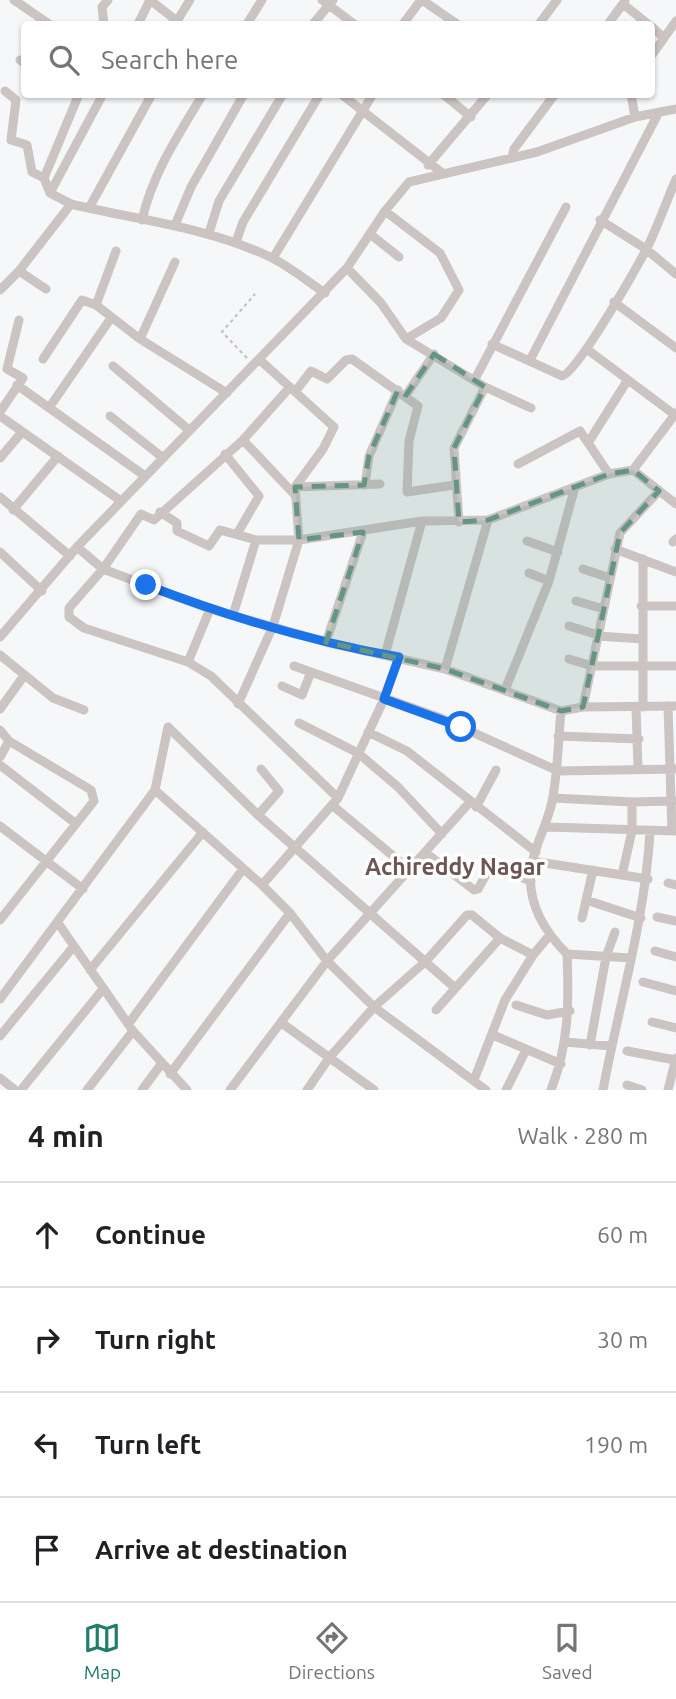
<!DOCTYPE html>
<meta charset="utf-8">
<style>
body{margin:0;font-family:Ubuntu,sans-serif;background:#f2f2f2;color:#202124}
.stop{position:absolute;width:21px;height:21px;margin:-16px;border:5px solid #1a73e8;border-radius:50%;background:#fff}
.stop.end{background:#1a73e8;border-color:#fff;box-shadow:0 2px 7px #0008}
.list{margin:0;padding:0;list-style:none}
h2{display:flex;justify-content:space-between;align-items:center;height:91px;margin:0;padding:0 28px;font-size:30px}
h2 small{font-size:23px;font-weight:400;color:#757577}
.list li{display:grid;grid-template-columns:46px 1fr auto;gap:21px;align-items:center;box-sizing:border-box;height:105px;padding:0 28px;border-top:2px solid #e0e0e0}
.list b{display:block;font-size:26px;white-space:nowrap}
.list em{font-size:23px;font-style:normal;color:#757577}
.icon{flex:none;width:38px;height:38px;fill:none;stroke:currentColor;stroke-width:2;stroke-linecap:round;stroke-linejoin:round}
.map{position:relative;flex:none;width:676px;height:1090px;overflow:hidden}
.search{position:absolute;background:#fff;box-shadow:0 2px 5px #0004;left:21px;right:21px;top:21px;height:77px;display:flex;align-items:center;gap:18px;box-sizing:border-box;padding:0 24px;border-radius:7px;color:#757577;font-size:26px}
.sheet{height:511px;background:#fff}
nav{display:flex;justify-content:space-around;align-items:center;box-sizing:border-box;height:98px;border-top:2px solid #e0e0e0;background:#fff;font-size:19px;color:#757577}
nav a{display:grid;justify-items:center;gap:4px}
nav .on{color:#207d69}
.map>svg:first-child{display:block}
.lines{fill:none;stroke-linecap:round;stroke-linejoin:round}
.path{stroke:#c3bdbd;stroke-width:2;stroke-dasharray:3.5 3.5;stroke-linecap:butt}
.minor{stroke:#ccc3c3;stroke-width:9}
.route{stroke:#1a73e8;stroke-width:9}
.marked{fill:#649585;fill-opacity:0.2;stroke:#649585;stroke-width:5;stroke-dasharray:14 9;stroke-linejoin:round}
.labels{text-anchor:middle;stroke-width:7;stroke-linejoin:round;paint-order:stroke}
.neighbourhood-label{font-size:23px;font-weight:bold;fill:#6d5455;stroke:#fff}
</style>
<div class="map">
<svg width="676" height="1090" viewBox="0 0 676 1090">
<rect width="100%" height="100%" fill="#f5f7f8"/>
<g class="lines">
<path class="path" d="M247,358L222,332L255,294"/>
<path class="minor" d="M14,0L49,24
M150,0L177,21
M322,0L354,24
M422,0L457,24
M623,4L648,24
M179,23L177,21L190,0
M104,24L102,7L108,0
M138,24L150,0
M247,24L262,0
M313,24L333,0
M403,24L421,0
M539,24L557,0
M608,24L625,1
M652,27L664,38
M652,55L676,21
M20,60L24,63
M5,91L16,100L11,140L27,145L32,172L44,178
M341,94L441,172
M443,94L471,117
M631,94L635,117
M512,157L514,149L555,94
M428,165L488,94
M50,193L103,94
M71,204L50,193L44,178L79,94
M89,208L152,94
M142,220C153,172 178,136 203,94
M600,220L646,249L676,274
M175,225L191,187L244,94
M209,233L219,201L283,94
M370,234L399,257
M236,242L243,222L320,94
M273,258L373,94
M347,268L381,303L406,339L441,318L459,290L440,253L385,211
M19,271L46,289
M0,290L19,271L71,204C138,220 207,227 270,257C289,266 307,281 325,293
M614,302L676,348
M96,305L116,251
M140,339L175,262
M406,339L485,387L531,408
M492,344L562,376C576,375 637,267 647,248C658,226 666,202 676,179
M588,350L675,415
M43,359L82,300L96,305L140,339L227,393
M530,360L659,112
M113,366L189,430
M475,379L566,207
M17,385L145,476
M290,387L243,440L154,520L141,514L103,569L69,608V617L84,628L188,662L211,676L338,798
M295,392L311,371L327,379L346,360L352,359L418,406L409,441L407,492L454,485
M406,395L434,354
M49,408L111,318
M0,412L23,378L7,369L19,320
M0,416L121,501
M110,416L162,457
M243,440L294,494
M588,443L627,381
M225,454L259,496L237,534
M0,458L22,432
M518,464L580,431L609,474
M633,470L676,504
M365,485L369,456L398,390
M295,487L380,484
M0,497L70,556
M13,510L58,456
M160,512L177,523V531L209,546L220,530L256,540H299L422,521L488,520L609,474L633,470L676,413
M459,522L454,448L485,387
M527,541L558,552
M673,542L676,539
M77,547L103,569L210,609L326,642L445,669L561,711L583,707L676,706
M615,549L676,572
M0,552L42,591
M643,559V707
M583,569L610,578
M529,573L549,581
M576,601L604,609
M641,606H676
M233,615L256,540
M569,626L598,635
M598,636L642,639
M0,637L77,547L347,268L385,211L409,182L537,152L635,117L676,109
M326,642L363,532
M0,655L53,698L84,710
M385,655L422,521
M569,659L592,666H676
M188,662L210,609
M294,666L441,718L558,771L676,769
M445,669L488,520
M282,686L302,695L311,672
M505,690L549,581L575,487
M238,704L273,626L299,540L295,487L323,449L334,427L261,361
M668,706L672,831
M583,707L620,533L659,491
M636,707L638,769
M0,709L23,677
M299,723L358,753L398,787L442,834
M168,727L258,815L454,987
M0,730L9,741L91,790L94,801L0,920
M368,732L407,751L536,852
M558,736L639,739
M0,757L9,741
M0,765L75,823
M155,790L262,885L290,913L327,961L374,1007L486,1090
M553,798L632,802L674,801
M332,805L411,871
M476,807L496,770
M258,815L279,791L261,769
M0,826L83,889
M547,827L676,831
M426,853L474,890L478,889L491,866L531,881
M532,861L622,875L632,831V802
M622,875L648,879
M668,883L676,885
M262,885L338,798L384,699L399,657
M586,900L641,918
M657,917L676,921
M582,918L593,870
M58,923L133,1031L187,1090
M655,951L676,957
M567,954L631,958
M533,955L549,936
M90,970L203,832
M643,982L676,991
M0,999L155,790L168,727
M516,1005L547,1015L570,1011
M436,1010L500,938
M652,1022L676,1028
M129,1023L243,869
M283,1024L374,1090
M493,1035L561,1064
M0,1036L74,946
M565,1042L611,1046
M590,1045L606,957L615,932
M627,1051L675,1060
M170,1074L290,913
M0,1078L15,1090
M627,1085L642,1090
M21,1090L103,989
M87,1090L133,1031
M142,1090L162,1063
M230,1090L327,961L470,802
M307,1090L329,1058L374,1007L426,961L467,915H472L500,938L533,955L505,1000L474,1080
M506,1090L526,1050
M551,1090C569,1044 569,1002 567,954C543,930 525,899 532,863C536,844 547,824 552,802C558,772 558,742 561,711
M603,1090C619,1004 645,920 650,832
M668,1090L676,1058"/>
</g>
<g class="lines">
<path class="route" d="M146,585C227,616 313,642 399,657L384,699L461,727"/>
</g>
<path class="marked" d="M434,354L485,387L454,448L459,522L488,520L609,474L633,470L659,491L620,533L583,707L561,711L445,669L326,642L363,532L299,540L295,487L364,485L369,456L398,390L406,395Z"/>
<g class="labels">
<g class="neighbourhood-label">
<text x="455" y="875">Achireddy Nagar</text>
</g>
</g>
</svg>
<div class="stop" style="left:461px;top:727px"></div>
<div class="stop end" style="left:146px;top:585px"></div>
<div class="search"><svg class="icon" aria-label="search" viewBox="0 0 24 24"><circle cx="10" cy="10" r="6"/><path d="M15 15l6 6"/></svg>Search here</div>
</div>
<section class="sheet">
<h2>4 min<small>Walk · 280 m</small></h2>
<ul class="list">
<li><svg class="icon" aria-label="ahead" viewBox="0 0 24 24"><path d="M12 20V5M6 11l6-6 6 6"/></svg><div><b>Continue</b></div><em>60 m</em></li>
<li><svg class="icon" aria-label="right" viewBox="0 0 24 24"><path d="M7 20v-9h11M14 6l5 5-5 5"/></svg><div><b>Turn right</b></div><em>30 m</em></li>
<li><svg class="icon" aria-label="left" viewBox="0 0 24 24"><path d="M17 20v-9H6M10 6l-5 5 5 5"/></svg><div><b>Turn left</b></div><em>190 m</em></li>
<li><svg class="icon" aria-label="arrive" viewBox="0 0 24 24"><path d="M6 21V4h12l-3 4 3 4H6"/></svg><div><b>Arrive at destination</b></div></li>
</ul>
</section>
<nav>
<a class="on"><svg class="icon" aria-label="map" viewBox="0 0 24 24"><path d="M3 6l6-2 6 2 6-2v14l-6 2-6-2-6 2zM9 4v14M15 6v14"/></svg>Map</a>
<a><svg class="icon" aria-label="directions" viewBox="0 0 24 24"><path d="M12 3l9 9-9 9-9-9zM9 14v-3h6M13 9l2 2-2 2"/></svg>Directions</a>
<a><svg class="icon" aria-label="saved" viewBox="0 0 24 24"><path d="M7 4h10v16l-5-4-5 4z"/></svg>Saved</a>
</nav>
